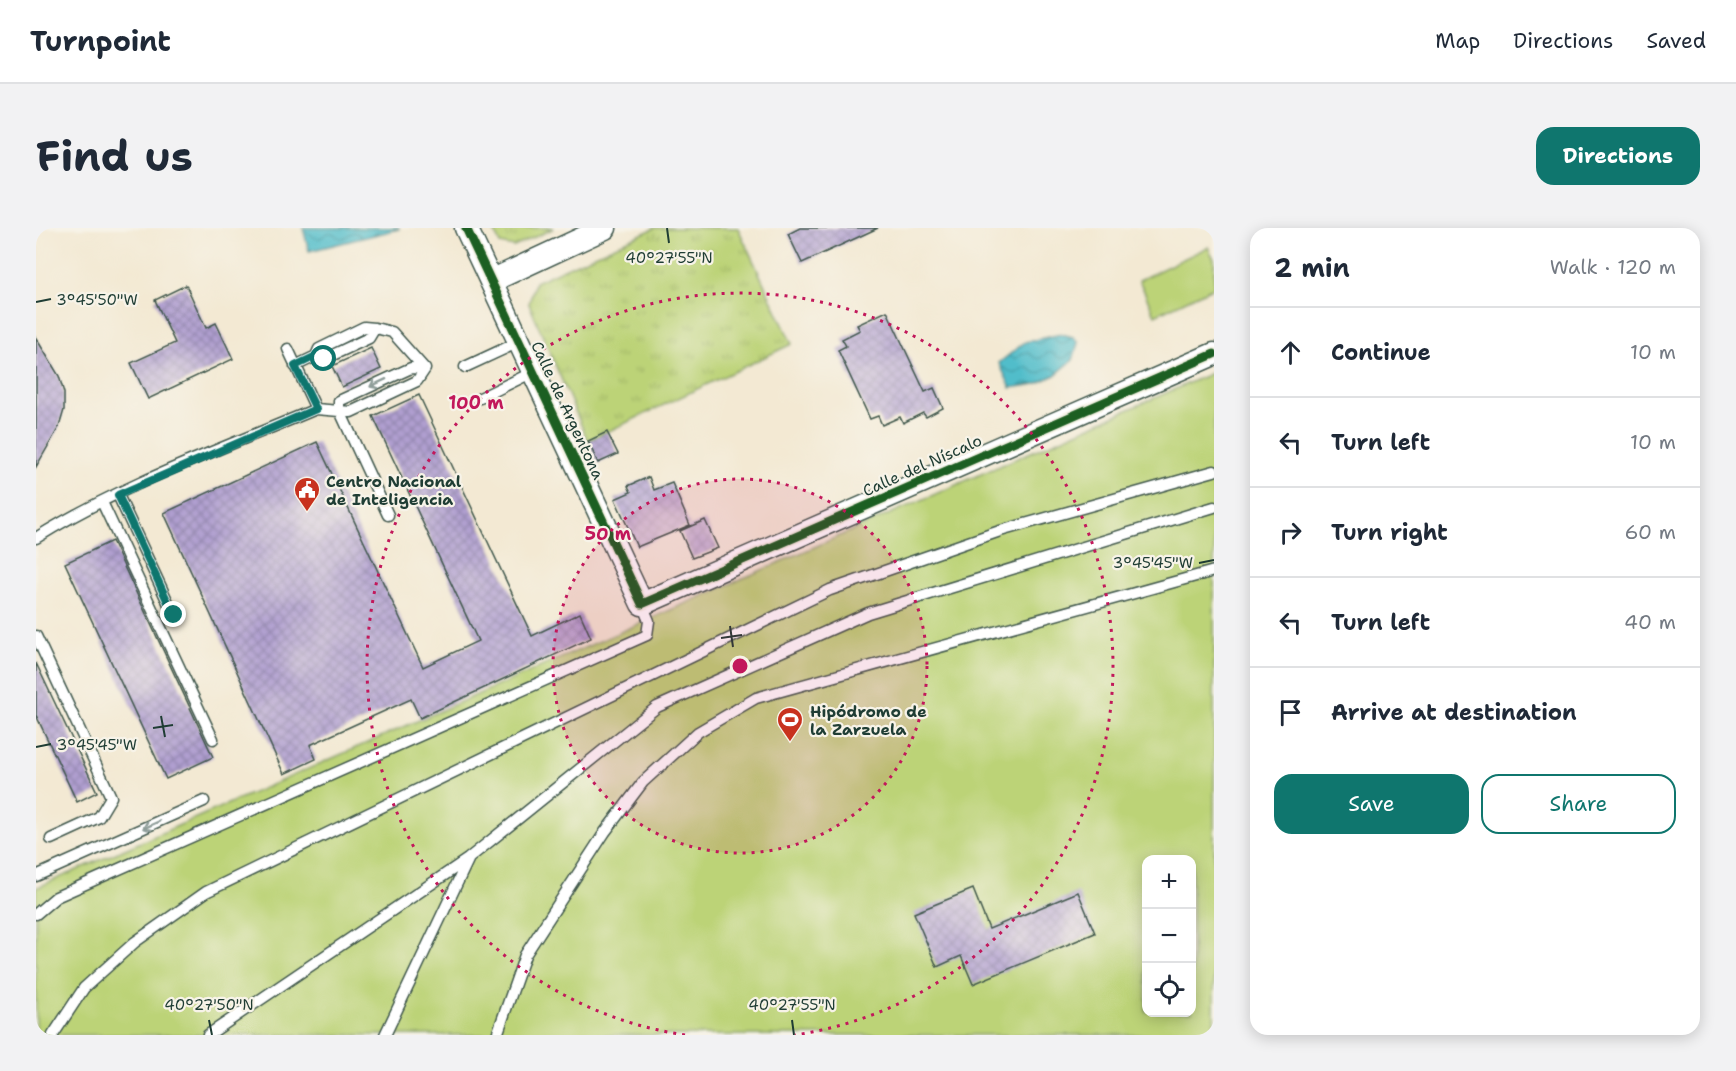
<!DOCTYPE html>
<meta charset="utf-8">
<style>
body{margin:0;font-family:"Shantell Sans",sans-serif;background:#f2f2f3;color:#1f2937}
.controls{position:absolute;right:18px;bottom:18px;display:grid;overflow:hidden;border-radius:12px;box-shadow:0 3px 15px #0003}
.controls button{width:54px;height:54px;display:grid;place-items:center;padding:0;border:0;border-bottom:2px solid #e0e1e3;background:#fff;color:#1f2937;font:30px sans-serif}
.stop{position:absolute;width:18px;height:18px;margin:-14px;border:4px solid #0f766e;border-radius:50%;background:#fff}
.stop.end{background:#0f766e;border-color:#fff;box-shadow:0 2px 6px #0008}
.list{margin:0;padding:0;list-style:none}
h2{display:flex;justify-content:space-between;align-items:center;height:78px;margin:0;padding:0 24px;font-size:26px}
h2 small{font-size:20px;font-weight:400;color:#747a83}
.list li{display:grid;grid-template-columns:39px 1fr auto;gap:18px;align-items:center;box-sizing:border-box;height:90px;padding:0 24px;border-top:2px solid #e0e1e3}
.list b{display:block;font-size:22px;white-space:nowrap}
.list em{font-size:20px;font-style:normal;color:#747a83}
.actions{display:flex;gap:12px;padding:18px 24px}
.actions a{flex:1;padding:14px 0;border:2px solid #0f766e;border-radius:18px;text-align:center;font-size:21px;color:#0f766e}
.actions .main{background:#0f766e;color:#fff}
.icon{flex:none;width:33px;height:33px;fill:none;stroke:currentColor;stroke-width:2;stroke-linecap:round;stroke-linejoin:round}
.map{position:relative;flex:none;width:1178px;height:807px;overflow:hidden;border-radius:18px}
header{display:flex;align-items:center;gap:36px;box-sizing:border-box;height:84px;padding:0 30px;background:#fff;border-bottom:2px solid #e0e1e3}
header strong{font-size:28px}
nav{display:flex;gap:33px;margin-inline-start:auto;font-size:21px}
.intro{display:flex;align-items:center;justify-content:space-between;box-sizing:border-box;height:144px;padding:0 36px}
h1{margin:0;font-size:42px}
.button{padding:15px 27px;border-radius:18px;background:#0f766e;color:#fff;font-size:21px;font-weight:700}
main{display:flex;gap:36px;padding:0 36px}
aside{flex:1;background:#fff;border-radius:18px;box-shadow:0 3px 15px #0003}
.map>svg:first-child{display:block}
.grass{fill:url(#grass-tufts);stroke:#6e8856;stroke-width:1.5}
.pitch{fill:#bcd377;stroke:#6e8856;stroke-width:1.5;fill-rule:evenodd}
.water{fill:url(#water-waves);stroke:#387d7f;stroke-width:1.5}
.building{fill:url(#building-cross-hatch)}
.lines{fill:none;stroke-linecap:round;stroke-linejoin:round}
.service-casing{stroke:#3f574c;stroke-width:13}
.minor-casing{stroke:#3f574c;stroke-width:25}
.service{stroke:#fff;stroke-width:10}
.minor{stroke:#fff;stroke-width:22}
.cycleway-casing{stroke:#f7f3e8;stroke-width:13}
.cycleway{stroke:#1b5e20;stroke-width:9}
.oneway{stroke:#8f9e9a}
.route{stroke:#0f766e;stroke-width:8}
.ticks{fill:none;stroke:#1f3d34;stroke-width:2}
.ring{fill:none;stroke:#c2185b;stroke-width:3;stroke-dasharray:3 6}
.labels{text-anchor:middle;stroke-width:4.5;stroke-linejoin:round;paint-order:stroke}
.street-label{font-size:16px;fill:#1f3d34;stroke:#f7f3e8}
.poi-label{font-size:16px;font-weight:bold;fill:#1f3d34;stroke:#f7f3e8;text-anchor:start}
.ticks-label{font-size:15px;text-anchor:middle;fill:#1f3d34;stroke:#f7f3e8;stroke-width:4.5;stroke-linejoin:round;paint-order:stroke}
.centre{fill:#c2185b;stroke:#f7f3e8;stroke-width:3}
.ring-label{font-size:18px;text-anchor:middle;font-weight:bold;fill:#c2185b;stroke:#f7f3e8;stroke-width:4.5;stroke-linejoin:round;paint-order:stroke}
</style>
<header>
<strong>Turnpoint</strong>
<nav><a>Map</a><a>Directions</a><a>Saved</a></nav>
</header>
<div class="intro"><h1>Find us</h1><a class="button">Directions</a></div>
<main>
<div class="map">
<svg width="1178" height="807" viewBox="0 0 1178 807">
<defs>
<pattern id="grass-tufts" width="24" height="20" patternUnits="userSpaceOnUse" patternTransform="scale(1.5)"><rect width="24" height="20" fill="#bcd377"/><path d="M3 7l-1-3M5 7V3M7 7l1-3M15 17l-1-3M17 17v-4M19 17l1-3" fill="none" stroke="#a1b668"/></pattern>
<pattern id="water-waves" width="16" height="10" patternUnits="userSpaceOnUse" patternTransform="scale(1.5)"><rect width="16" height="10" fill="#51bdca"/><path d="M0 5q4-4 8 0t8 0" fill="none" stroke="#439ba5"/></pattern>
<pattern id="building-cross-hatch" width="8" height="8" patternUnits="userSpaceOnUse" patternTransform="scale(1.5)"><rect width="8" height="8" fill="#b09fd0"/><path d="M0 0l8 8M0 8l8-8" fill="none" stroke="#8f83aa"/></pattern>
</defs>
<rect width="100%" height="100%" fill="#f7f3e8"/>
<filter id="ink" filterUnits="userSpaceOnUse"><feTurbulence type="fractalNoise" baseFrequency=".0167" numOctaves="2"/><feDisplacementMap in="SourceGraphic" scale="12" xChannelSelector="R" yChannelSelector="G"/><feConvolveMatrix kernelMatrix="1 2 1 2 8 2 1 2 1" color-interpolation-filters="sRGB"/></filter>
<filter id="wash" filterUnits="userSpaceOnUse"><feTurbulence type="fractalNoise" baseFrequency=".008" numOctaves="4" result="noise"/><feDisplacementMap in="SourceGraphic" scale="24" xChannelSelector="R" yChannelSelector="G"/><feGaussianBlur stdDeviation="1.35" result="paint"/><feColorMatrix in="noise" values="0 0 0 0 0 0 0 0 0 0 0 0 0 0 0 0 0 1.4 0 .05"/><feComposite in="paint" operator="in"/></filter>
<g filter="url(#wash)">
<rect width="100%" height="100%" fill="#f3e9d3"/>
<path class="grass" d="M457,0H518L478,19L464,16Z
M619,0H702L756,116L552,213L493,76L499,54Z"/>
<path class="pitch" d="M1172,19L1178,31V59L1119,87L1103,52Z
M1178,144V807H0V660ZM1110,632H1156V784H1110Z"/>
<path class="water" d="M267,0H363V1L273,23Z
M1025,106L1037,109L1042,115L1037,132L1019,147L1000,156L975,160L963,135L989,114Z"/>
<g id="blocks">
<path class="building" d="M764,0H842L766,35L752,6Z
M150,57L170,100L180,95L197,131L112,171L95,135L139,115L119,72Z
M851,83L889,164L898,160L907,180L890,189L887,185L867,195L864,189L846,197L842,188L834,191L802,122L810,118L806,111L824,102L821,97Z
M0,110L23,148L28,165V182L23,199L0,239Z
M335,120L345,141L306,159L296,138Z
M383,167L496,408L544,385L555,410L384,490L375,471L274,517L280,531L248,546L128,285L281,214L387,439L442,413L337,188Z
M571,204L582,226L562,235L552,213Z
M613,249L618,262L636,255L654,297L601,319L579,271L595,264L592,258Z
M669,292L682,320L656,330L644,303Z
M76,313L177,529L130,551L29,335Z
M0,435L61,564L41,574L0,487Z
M937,661L953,701L1042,664L1059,705L937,756L925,728L901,739L878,685Z"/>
</g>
</g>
<g filter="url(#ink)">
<use href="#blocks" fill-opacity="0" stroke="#3f574c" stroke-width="1.5"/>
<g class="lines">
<defs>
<path id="service" d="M252,121L280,181
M280,128L288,131L333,110L339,100
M259,138L280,128L283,121L328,99L339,100L356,104L389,141
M429,139L483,114
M444,170L497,144
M82,267L138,387
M66,274L177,511
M352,287L303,181V173L375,140L389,141
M0,310C86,256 186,221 280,181L315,184L381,153L389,141
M0,408L75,569L63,589L15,611
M0,648L168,573
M0,686L20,669L611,407L613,393L606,376
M17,807L48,760L99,714L170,664L794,362L964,303L1178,243
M172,807L432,631
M349,807L433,630L621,479L832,385L1178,279
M461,807L489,727L569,604L607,554L662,504L720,470L1178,343"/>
<path id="minor" d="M430,0L606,376L1178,126
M455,53L569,0"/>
</defs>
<use href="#service" class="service-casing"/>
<use href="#minor" class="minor-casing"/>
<use href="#service" class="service"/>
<use href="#minor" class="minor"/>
<defs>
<path id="cycleway" d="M430,0L606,376L1178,126"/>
</defs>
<use href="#cycleway" class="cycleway-casing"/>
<use href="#cycleway" class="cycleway"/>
</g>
<defs><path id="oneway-shaft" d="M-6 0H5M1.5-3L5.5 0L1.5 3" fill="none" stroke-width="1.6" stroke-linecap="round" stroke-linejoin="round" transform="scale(1.5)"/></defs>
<g class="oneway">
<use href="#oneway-shaft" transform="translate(342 155) rotate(155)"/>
<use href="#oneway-shaft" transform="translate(115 597) rotate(156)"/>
</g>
</g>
<g class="lines" filter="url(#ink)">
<path class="route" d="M138,387L82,267L280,181L259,138L280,128L288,131"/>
</g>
<path class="ticks" d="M631,0L633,15M0,74L15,71M1163,335L1178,332M694,398L697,419M685,410L706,407M125,488L129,509M117,500L137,497M0,519L15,516M173,792L176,807M756,792L758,807"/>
<circle cx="704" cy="438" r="187" fill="#c2185b" fill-opacity=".12"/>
<g class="ring">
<circle cx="704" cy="438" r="187"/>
<path d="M649 807A373 373 0 1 1 759 807"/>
</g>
<defs>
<symbol id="civic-pin" viewBox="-11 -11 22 30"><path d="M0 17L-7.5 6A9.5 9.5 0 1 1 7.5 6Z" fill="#c8321e" stroke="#f7f3e8"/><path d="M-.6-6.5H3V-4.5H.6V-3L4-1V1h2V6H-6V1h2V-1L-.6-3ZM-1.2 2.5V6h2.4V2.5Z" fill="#fff"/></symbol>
<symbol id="stadium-pin" viewBox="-11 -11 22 30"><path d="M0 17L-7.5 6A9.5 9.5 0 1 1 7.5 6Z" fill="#c8321e" stroke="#f7f3e8"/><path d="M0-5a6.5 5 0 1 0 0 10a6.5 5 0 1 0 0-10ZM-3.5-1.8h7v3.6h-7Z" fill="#fff"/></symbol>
</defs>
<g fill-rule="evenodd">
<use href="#civic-pin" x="256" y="247" width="30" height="40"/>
<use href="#stadium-pin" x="739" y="477" width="30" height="40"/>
</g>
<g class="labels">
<g class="street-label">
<text transform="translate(532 182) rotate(65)" y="6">Calle de Argentona</text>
<text transform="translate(886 237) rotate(-24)" y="6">Calle del Níscalo</text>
</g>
<g class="poi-label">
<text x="290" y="259">Centro Nacional<tspan x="290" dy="18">de Inteligencia</tspan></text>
<text x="774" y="489">Hipódromo de<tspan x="774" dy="18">la Zarzuela</tspan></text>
</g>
</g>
<g class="ticks-label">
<text x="633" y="35">40°27'55"N</text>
<text x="61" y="77">3°45'50"W</text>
<text x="1117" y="340">3°45'45"W</text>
<text x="61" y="522">3°45'45"W</text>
<text x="173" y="782">40°27'50"N</text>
<text x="756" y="782">40°27'55"N</text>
</g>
<circle cx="704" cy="438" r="9" class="centre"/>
<g class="ring-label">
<text x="440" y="181">100 m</text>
<text x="572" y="312">50 m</text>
</g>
</svg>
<div class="controls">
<button>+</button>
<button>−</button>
<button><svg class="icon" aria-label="locate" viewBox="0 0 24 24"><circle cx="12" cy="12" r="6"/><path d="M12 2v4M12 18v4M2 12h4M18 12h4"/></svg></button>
</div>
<div class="stop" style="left:288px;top:131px"></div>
<div class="stop end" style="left:138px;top:387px"></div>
</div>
<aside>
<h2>2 min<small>Walk · 120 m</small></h2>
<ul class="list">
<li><svg class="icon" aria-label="ahead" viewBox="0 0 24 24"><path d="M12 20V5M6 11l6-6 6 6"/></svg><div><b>Continue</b></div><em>10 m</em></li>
<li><svg class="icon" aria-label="left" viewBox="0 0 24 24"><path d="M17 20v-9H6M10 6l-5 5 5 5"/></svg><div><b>Turn left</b></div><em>10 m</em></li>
<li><svg class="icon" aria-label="right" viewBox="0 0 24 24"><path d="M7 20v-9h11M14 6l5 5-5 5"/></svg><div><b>Turn right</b></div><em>60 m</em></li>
<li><svg class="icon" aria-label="left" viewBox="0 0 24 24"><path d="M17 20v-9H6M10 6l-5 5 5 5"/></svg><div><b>Turn left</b></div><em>40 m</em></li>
<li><svg class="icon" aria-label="arrive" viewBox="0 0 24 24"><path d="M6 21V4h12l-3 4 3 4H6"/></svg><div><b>Arrive at destination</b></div></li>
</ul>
<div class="actions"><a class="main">Save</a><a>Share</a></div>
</aside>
</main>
